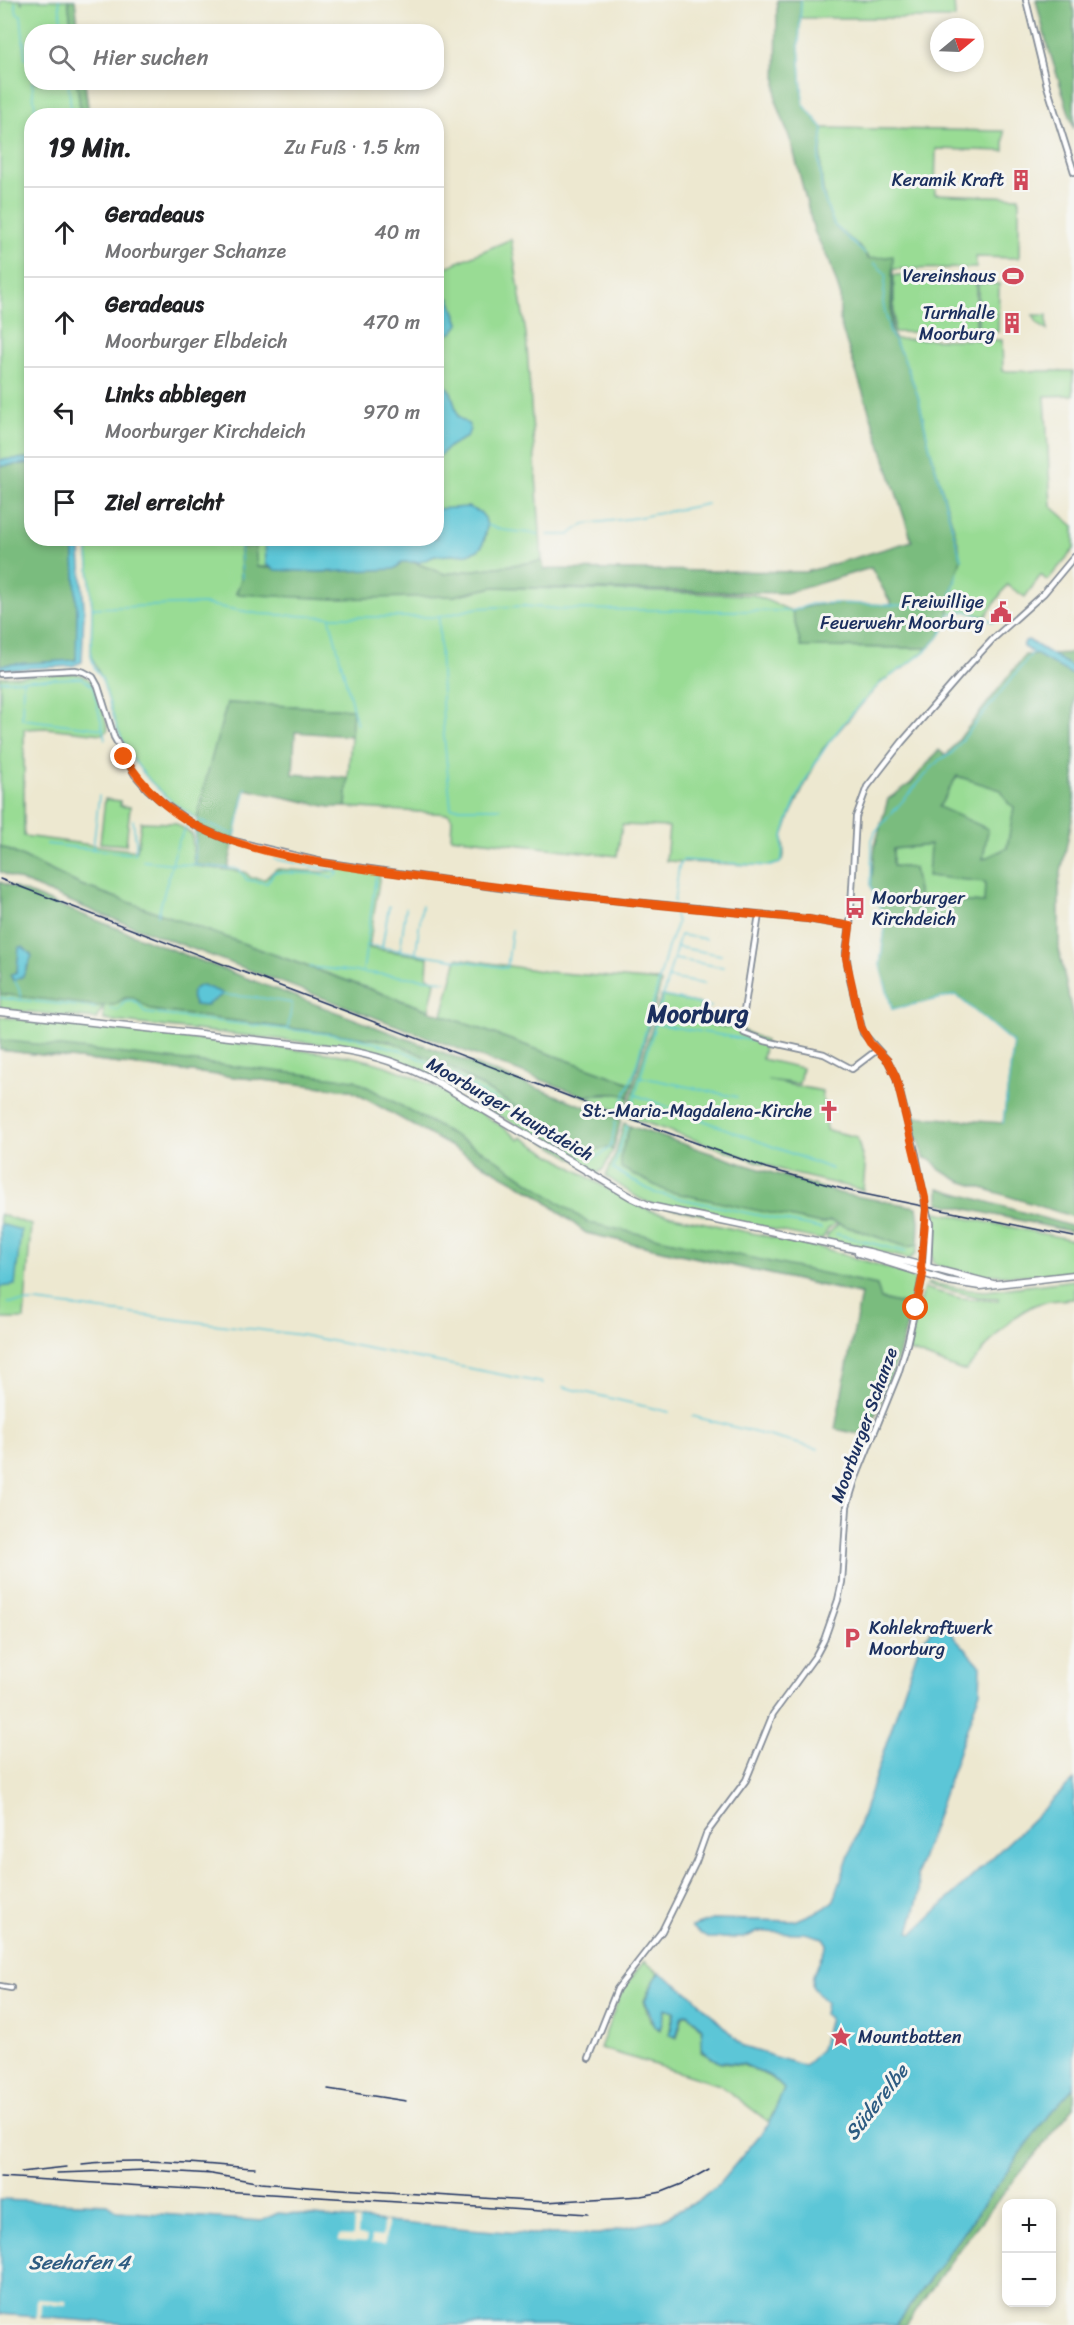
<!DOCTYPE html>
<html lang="de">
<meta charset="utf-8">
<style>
body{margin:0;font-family:Sriracha,sans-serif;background:#f6f6f6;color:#202124}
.controls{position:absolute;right:18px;bottom:18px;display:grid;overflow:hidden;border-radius:12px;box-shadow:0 3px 9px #0003}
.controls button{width:54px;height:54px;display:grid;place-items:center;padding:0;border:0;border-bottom:2px solid #e0e0e0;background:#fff;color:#202124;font:30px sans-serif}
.compass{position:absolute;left:930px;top:18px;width:54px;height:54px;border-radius:50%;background:#fff;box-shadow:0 3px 9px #0003;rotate:71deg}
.stop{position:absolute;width:18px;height:18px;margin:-14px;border:4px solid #ea580c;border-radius:50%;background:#fff}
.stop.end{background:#ea580c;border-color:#fff;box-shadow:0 2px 6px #0008}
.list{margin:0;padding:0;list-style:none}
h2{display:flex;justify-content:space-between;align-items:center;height:78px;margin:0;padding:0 24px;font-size:26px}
h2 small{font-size:20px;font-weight:400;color:#757577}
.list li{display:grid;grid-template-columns:39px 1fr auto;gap:18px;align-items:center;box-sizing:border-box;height:90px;padding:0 24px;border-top:2px solid #e0e0e0}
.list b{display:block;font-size:22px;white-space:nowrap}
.list p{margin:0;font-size:20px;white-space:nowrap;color:#757577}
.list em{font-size:20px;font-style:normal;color:#757577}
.icon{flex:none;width:33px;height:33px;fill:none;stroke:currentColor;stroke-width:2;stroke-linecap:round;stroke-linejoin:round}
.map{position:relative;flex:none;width:1074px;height:2325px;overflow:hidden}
.search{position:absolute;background:#fff;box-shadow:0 3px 9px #0003;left:24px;top:24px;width:420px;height:66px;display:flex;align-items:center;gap:15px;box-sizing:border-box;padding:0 21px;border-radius:24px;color:#757577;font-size:22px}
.panel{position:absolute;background:#fff;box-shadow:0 3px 9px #0003;left:24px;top:108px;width:420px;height:438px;border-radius:24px}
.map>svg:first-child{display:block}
.green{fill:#99dc94;stroke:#5a8679;stroke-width:1.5}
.forest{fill:#7abc7e;stroke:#4a766e;stroke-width:1.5;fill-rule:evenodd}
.water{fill:#5cc6d7;stroke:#3c7a9a;stroke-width:1.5}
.pier{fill:#ede8d0}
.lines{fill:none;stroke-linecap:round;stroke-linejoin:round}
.stream{stroke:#5cc6d7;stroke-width:1.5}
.street-casing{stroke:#848c97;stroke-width:8}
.secondary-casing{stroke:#848c97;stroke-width:9}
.street{stroke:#fff;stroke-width:4.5}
.secondary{stroke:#fff;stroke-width:6}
.rail{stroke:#1b2f5e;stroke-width:1.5}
.street-bridge-casing{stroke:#848c97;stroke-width:8;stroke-linecap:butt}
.street-bridge{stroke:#fff;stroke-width:4.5}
.route{stroke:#ea580c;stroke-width:8}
.labels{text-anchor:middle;stroke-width:6;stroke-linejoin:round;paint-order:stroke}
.poi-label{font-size:18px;fill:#1b2f5e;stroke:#f6f6f2;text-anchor:end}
.street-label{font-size:18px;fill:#1b2f5e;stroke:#f6f6f2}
.water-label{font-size:20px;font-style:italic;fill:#2e5c82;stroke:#f6f6f2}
.district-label{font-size:24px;font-weight:bold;fill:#1b2f5e;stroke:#f6f6f2}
</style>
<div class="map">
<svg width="1074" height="2325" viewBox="0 0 1074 2325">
<rect width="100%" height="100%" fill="#f6f6f2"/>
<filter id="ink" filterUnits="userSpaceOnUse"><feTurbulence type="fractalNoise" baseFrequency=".0167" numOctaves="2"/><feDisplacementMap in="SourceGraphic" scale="12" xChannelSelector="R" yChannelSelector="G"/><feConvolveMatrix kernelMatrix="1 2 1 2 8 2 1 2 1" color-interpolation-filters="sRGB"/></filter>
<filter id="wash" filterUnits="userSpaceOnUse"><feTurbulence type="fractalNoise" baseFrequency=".008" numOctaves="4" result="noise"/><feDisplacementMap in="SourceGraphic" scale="24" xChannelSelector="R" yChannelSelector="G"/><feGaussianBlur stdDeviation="1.35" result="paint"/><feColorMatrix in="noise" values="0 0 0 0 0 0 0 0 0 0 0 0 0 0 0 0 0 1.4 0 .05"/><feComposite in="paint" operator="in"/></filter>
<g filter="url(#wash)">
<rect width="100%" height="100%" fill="#ede8d0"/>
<path class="green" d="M4,0H20L22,4V0H68L72,31L32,32V82L77,83L81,115L32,116L31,458L0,460V2Z
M785,0H954L955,18H786Z
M823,128L1004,131V151L936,149L935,194L1019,197V258L976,257V268L893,269L892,331L895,339L1002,340L1003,371H1073V395L1045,396L1051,506L1074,526V549L1047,581L1041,575L1025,597L1007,585L985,617L966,611L949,614C949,591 962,569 959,546L929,445L918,396L904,359L890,333L874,263L853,241L834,225L822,193L819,160Z
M511,239L526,334L542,561L445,574L413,562C422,562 427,557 436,556C455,553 482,560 486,534C487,524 486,519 480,512L437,509V458L451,445L467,437L469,425L458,417L451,392L437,374V339L453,332L459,323L450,299L437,292V271Z
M894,275L976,276V333L894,332Z
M978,283L999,284L998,332L978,331Z
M1033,315H1047V330L1038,324Z
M87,539H265L268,567H257L240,548L242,579L236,593L454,596L494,587L754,595L792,611L802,647L928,648L904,668L882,681L822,750L791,814L783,837L784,856L780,863L770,866L666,861L669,827L622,825L617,856L451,837L452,819L449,814L346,807L353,709L227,703L197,819L172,802L150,781L130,756L117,728L102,679L91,656L92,608Z
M74,673C102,677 102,707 108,730L102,734L46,728L24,729V836L137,851L141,822L175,823L192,834L194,866L245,872L251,878L265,879L276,869L324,872L345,868L380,873L369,948L428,957L427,976L435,982L429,1010L81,885L0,846V677Z
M957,776L1002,790L1008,803L1015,807L1007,848L982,860L938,807Z
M105,799L120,801V806L130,807L126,845L100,843Z
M930,845L986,882L984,903L953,901L920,908L914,868L892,866L893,849Z
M457,958L548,972L659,981L661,983L633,1084L442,1015Z
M0,994L119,1002C132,992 141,1001 151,1010L390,1041L449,1067L589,1151L608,1147L613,1150L604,1168L598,1173L420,1069L373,1053L349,1047L104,1020L103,1007L96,1019L0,1009Z
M661,996L701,1004L698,1022L742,1030L765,1041L762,1059L802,1068L799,1084L767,1080L822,1091L826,1130L857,1137L865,1168L863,1190L790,1173L626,1116Z
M0,1017L335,1054C387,1061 424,1080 469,1106C487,1117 504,1126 519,1140L521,1137L623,1198L654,1212L826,1249L911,1275L915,1281L912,1306L586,1233L536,1194L419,1123L350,1090L0,1050Z
M618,1092L629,1097L623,1114L584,1096L607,1095Z
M624,1123L630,1126L621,1154L666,1190L821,1224L830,1221L836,1223L828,1229L822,1240L652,1204L640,1199L606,1176L615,1155Z
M932,1211L1074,1240V1272C1023,1276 988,1279 938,1266L934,1263L932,1256Z
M0,1214L31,1225L24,1319H0Z
M838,1224L907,1247L918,1245L916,1253L910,1259L827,1241V1235Z
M1074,1280V1299C1059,1300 1042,1300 1029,1308C1003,1321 986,1350 966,1370H960L908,1350L924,1288L960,1298L998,1301V1298L978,1297L927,1285L930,1283L969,1290L986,1291Z
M644,1961L658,1972L644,2000C647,2011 649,2026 660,2030L666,2008L674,2011L669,2034L677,2038L683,2016L688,2014L702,2029L701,2052L720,2063L743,2065L772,2078L784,2089L769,2122L720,2085L600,2048L622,1990Z"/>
<path class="forest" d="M68,0H75L79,31H72Z
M777,0H801L799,46L803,104L823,128C820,158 819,184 829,212C831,216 832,222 835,226C844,238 861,243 868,259L893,256L890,333L904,359L918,396L929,445L961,559L949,603V620L938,638L928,648L801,647L792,611C825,600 858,604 892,605L871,568L786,593L494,587L454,596L335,599L236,594L241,579L240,548L255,546L257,567L319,572L394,569L403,562L410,561L445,574L542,561L544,569L806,572L912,541L840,323V294L830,263L814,231L792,145L776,100Z
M1036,0H1071L1074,12V129L1046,40Z
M77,83H85L89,115H81Z
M31,463L32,538L73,539L77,604V658L72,661L0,665V466Z
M1074,653V809L1059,882V949L1074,1023V1217L960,1181L940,1170L932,1160L924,1158L919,1140L914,1137L910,1116L1003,1123L1013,1048L1012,1042L956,995L892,1009L880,965L886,921L871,886L875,846L888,799L911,783L939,750L946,756L1025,655ZM957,776L1001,790L1008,803L1014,807L1007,848L983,859L988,829L939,807ZM930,845L928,876L985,882L984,903L953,901L921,908L914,868L893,866V849Z
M227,703L353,709L351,736L295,732L293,774L348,778L346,807H330L245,789L228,868L196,865C190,818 215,750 227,703Z
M0,846L81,885L633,1084L629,1097C615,1091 599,1095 584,1096L100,914L0,872Z
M0,882L162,946L621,1120L613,1150L608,1147L590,1151L449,1067L390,1041L151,1010L133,997H126L114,1005L99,1006L0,994ZM19,952H28L31,954L27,970L12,979L11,974L17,972Z
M0,1040L355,1080L491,1156L589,1223L877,1285L881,1299L912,1306L898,1359L867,1436L835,1429L861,1294L586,1233L536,1194L350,1090L0,1050Z
M630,1126L743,1164L843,1194L917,1207L919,1221L918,1245L907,1247L830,1221L821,1224L666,1191L621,1168V1154Z
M939,1188L1074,1227V1232L939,1203Z
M1074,2087V2107L965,2241L906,2325H896L1049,2114Z"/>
<path class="water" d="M437,292L450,299L459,324L453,332L437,339Z
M436,374L451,392L458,417L469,425L470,429L467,437L451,445L437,458Z
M31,458V463L0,466V460Z
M468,507L480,512L485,518L487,527L482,546L478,550L468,554L435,556L420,562H403L394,569L374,570L319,572L275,570L266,564L265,539L436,538L437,509Z
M73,539H79L84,608L82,662L72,666L0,670V665L76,660L77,613Z
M1028,640L1074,668V676L1023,647L1025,641Z
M19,947H23L32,956L23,976L14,981L10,975L17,972Z
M202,985L222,993V995L205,1006L195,1005C188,996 192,988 202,985Z
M0,1224L21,1230L15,1285L0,1287Z
M940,1621L981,1666L980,1691L919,1866L917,1877L920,1892L909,1932L913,1933L1074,1780V2087L1049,2114L896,2325H139L0,2314V2200L107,2204L117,2211L261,2221L278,2213L531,2234H599L661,2220L701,2199L718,2185L769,2124L784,2089L772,2077L743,2064L719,2062L702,2051V2028L688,2013L682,2015L676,2037L670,2034L675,2011L665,2008L660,2029L654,2026L645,2000L659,1972L692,1995L744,2047L805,2066L821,2049L829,2018L824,2014L826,2003L812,1986L813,1975L827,1944L823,1938L805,1933L757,1932L744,1938H707L691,1927L715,1919L795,1921L825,1908L834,1900L920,1643Z"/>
<path class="pier" d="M354,2220H359L358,2235L367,2236L366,2243L339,2241V2235L353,2236Z
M383,2222H387L385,2244H371L372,2236L382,2237Z
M37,2299L66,2301V2305L41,2303L40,2320H36Z"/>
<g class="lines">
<path class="stream" d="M59,0L62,32
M801,0L799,46L803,104L823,128L819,160L822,193L834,225L865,254
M1073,0L1074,2
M15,2L17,14L21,15L25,58L30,60L32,76
M32,82L36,116
M68,82L72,116
M874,263L886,274L883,303L890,333L904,359L918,396L929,445L961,559
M487,525L502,530L539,534
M548,535H569L584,524L635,518L707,504
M87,538L92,608L203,604L260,614L330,617H439L477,608L524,606L559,609L752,611H792L811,604L833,603L920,606L949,603L958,571
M240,538L242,579
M92,609L91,656L94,667L102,679L117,728L130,756L150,781L172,802L200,821L235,835L246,788
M439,618L443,726L451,808H500
M330,619L357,725
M0,681L82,678L93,687L103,729L22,719L23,680
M103,730L105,739
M195,830V864
M46,844L135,854L136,843L133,820
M93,849L99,796
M143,861L239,869L247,880L267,883L274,872L322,874L331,878L338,874L337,871L274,859
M674,902L679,866L683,860L770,866L780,863C785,854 781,847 783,837C784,830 788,822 790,815C806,773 830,736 861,704C868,696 875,687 884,681C907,663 944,646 949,614L966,611L994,622
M158,915L178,842L187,826
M366,945L507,968L512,930
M382,947L389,906
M677,947L721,955
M400,951L406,908
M416,951L422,905
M674,959L723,967
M310,967L446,981
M363,971L376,875
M669,978L704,984
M15,981L19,989L21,1000
M222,995L262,998L292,1003L288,1028
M664,996L711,1007
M0,998L97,1008
M110,1009L118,1010L125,1001C135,998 141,1004 145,1013L354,1037L403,1051L439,1067L593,1158C614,1150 612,1143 615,1122
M660,1011L707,1021
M656,1024L761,1042
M641,1077L737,1097
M636,1095L832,1169
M620,1107L635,1071L668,947L677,923L674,910
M630,1114L680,935L706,939
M1003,1123L1013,1048L1012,1042L956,995L892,1009L880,965L886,921L871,886L872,840L875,832L939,760L951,754L1033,652
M627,1125L613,1169L655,1193L821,1229
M836,1234L906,1252
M8,1303L37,1302L301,1335L543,1383
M563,1387L669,1412
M692,1416L818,1449"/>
</g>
</g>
<g filter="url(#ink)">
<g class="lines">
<defs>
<path id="street" d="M1026,0L1047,86L1074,172
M0,674L75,670L84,672L93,677L98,686L114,737L135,775L147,789L161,801L194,825L226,839L322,862L521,891L808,919L850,926
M759,914L742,1024L744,1033L765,1041L824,1054L852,1069L877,1050
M925,1203L916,1155L896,1077L888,1061L863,1033L849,975L846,952L850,926L856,817L867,787L902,742L969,665L994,638L1044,593L1074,557
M926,1209L930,1223L928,1267
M921,1265L926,1212
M0,1986L11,1988
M589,2059L617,1989L662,1931L696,1862L706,1834L746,1780L773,1714L816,1655L824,1640L838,1600L842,1582L847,1506L855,1480L898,1374L907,1344L923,1274"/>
<path id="secondary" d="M0,1012L338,1049C373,1054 406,1065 437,1082L631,1197L650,1206L869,1252L993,1284
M858,1253L948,1281L980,1286L1074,1275"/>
</defs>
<use href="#street" class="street-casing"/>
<use href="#secondary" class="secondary-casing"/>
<use href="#street" class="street"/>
<use href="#secondary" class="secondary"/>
<path class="rail" d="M0,879L610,1112L766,1168L854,1192L1074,1237
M328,2089L406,2101
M82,2164C140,2157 197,2164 255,2168
M21,2172L66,2167
M57,2173L148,2170L213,2174
M206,2173L261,2183L309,2187L546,2202L641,2196L662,2192L682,2184L709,2169
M0,2177L588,2214"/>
<defs>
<path id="street-bridge" d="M925,1203L926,1209"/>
</defs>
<use href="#street-bridge" class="street-bridge-casing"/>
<use href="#street-bridge" class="street-bridge"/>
</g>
</g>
<g class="lines" filter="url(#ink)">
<path class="route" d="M124,757C142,785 165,809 195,825C252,856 343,866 407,875C540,894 674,907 808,919L850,926L846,958L861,1027L870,1043L888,1061L896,1077L925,1198L926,1209L921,1268L923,1274L916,1308"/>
</g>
<defs>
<symbol id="building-bare" viewBox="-9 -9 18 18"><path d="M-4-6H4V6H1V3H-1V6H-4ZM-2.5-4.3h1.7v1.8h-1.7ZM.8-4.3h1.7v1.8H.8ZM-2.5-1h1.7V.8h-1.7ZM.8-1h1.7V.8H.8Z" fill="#d1495b" stroke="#f6f6f2" stroke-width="2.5" paint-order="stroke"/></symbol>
<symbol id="stadium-bare" viewBox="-9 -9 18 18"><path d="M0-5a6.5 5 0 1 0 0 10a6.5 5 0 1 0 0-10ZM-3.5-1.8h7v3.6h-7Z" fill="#d1495b" stroke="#f6f6f2" stroke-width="2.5" paint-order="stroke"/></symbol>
<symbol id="civic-bare" viewBox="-9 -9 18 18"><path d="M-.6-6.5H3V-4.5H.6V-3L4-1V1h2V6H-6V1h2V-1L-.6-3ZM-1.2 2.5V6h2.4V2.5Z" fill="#d1495b" stroke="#f6f6f2" stroke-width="2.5" paint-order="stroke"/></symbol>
<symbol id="bus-bare" viewBox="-9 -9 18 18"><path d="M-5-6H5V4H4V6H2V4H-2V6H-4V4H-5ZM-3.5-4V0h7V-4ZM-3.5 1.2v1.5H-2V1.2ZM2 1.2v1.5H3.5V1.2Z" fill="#d1495b" stroke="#f6f6f2" stroke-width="2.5" paint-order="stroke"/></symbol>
<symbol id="church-bare" viewBox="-9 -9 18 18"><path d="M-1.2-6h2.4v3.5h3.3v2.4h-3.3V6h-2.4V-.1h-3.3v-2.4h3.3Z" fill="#d1495b" stroke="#f6f6f2" stroke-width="2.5" paint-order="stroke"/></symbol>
<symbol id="parking-bare" viewBox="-9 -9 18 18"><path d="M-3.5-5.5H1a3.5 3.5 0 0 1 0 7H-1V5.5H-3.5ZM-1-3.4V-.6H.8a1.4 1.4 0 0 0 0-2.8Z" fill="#d1495b" stroke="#f6f6f2" stroke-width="2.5" paint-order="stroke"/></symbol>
<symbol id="sight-bare" viewBox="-9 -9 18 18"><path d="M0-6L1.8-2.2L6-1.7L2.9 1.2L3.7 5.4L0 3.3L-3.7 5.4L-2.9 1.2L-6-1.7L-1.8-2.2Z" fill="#d1495b" stroke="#f6f6f2" stroke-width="2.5" paint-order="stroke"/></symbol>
</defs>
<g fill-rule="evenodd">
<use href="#building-bare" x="1006" y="165" width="30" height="30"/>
<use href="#stadium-bare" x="998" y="261" width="30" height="30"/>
<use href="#building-bare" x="997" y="308" width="30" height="30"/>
<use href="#civic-bare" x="986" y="597" width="30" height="30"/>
<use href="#bus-bare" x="840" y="893" width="30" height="30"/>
<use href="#church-bare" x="814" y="1096" width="30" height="30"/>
<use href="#parking-bare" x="837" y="1623" width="30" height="30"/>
<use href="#sight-bare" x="826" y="2022" width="30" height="30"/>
</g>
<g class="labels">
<g class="poi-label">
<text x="1004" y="186">Keramik Kraft</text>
<text x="996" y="282">Vereinshaus</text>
<text x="995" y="319">Turnhalle<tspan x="995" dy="21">Moorburg</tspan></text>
<text x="984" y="608">Freiwillige<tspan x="984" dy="21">Feuerwehr Moorburg</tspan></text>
<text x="872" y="904" text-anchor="start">Moorburger<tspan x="872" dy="21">Kirchdeich</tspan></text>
<text x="812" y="1117">St.-Maria-Magdalena-Kirche</text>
<text x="869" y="1634" text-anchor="start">Kohlekraftwerk<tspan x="869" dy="21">Moorburg</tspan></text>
<text x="858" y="2043" text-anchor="start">Mountbatten</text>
</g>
<g class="street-label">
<text transform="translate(510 1109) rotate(30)" y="6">Moorburger Hauptdeich</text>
<text transform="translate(864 1425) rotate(-70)" y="6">Moorburger Schanze</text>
</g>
<g class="water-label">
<text transform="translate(876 2102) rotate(-52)" y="7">Süderelbe</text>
<text x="79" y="2269">Seehafen 4</text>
</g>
<g class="district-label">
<text x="698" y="1022">Moorburg</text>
</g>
</g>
</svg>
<div class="controls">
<button>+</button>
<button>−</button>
</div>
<svg class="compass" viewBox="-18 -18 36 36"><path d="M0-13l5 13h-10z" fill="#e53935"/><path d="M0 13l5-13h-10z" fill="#757577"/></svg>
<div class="stop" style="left:916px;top:1308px"></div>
<div class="stop end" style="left:124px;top:757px"></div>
<div class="search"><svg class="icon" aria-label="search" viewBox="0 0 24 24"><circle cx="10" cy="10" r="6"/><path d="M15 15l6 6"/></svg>Hier suchen</div>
<section class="panel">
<h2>19 Min.<small>Zu Fuß · 1.5 km</small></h2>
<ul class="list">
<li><svg class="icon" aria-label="ahead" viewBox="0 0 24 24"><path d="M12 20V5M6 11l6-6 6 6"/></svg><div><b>Geradeaus</b><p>Moorburger Schanze</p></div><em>40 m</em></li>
<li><svg class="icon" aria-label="ahead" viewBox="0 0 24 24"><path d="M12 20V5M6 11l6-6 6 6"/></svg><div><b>Geradeaus</b><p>Moorburger Elbdeich</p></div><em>470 m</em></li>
<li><svg class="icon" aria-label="left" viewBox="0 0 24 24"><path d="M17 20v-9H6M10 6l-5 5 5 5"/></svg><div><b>Links abbiegen</b><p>Moorburger Kirchdeich</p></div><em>970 m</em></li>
<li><svg class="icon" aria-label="arrive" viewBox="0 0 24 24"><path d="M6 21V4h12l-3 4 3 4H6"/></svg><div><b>Ziel erreicht</b></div></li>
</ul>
</section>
</div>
